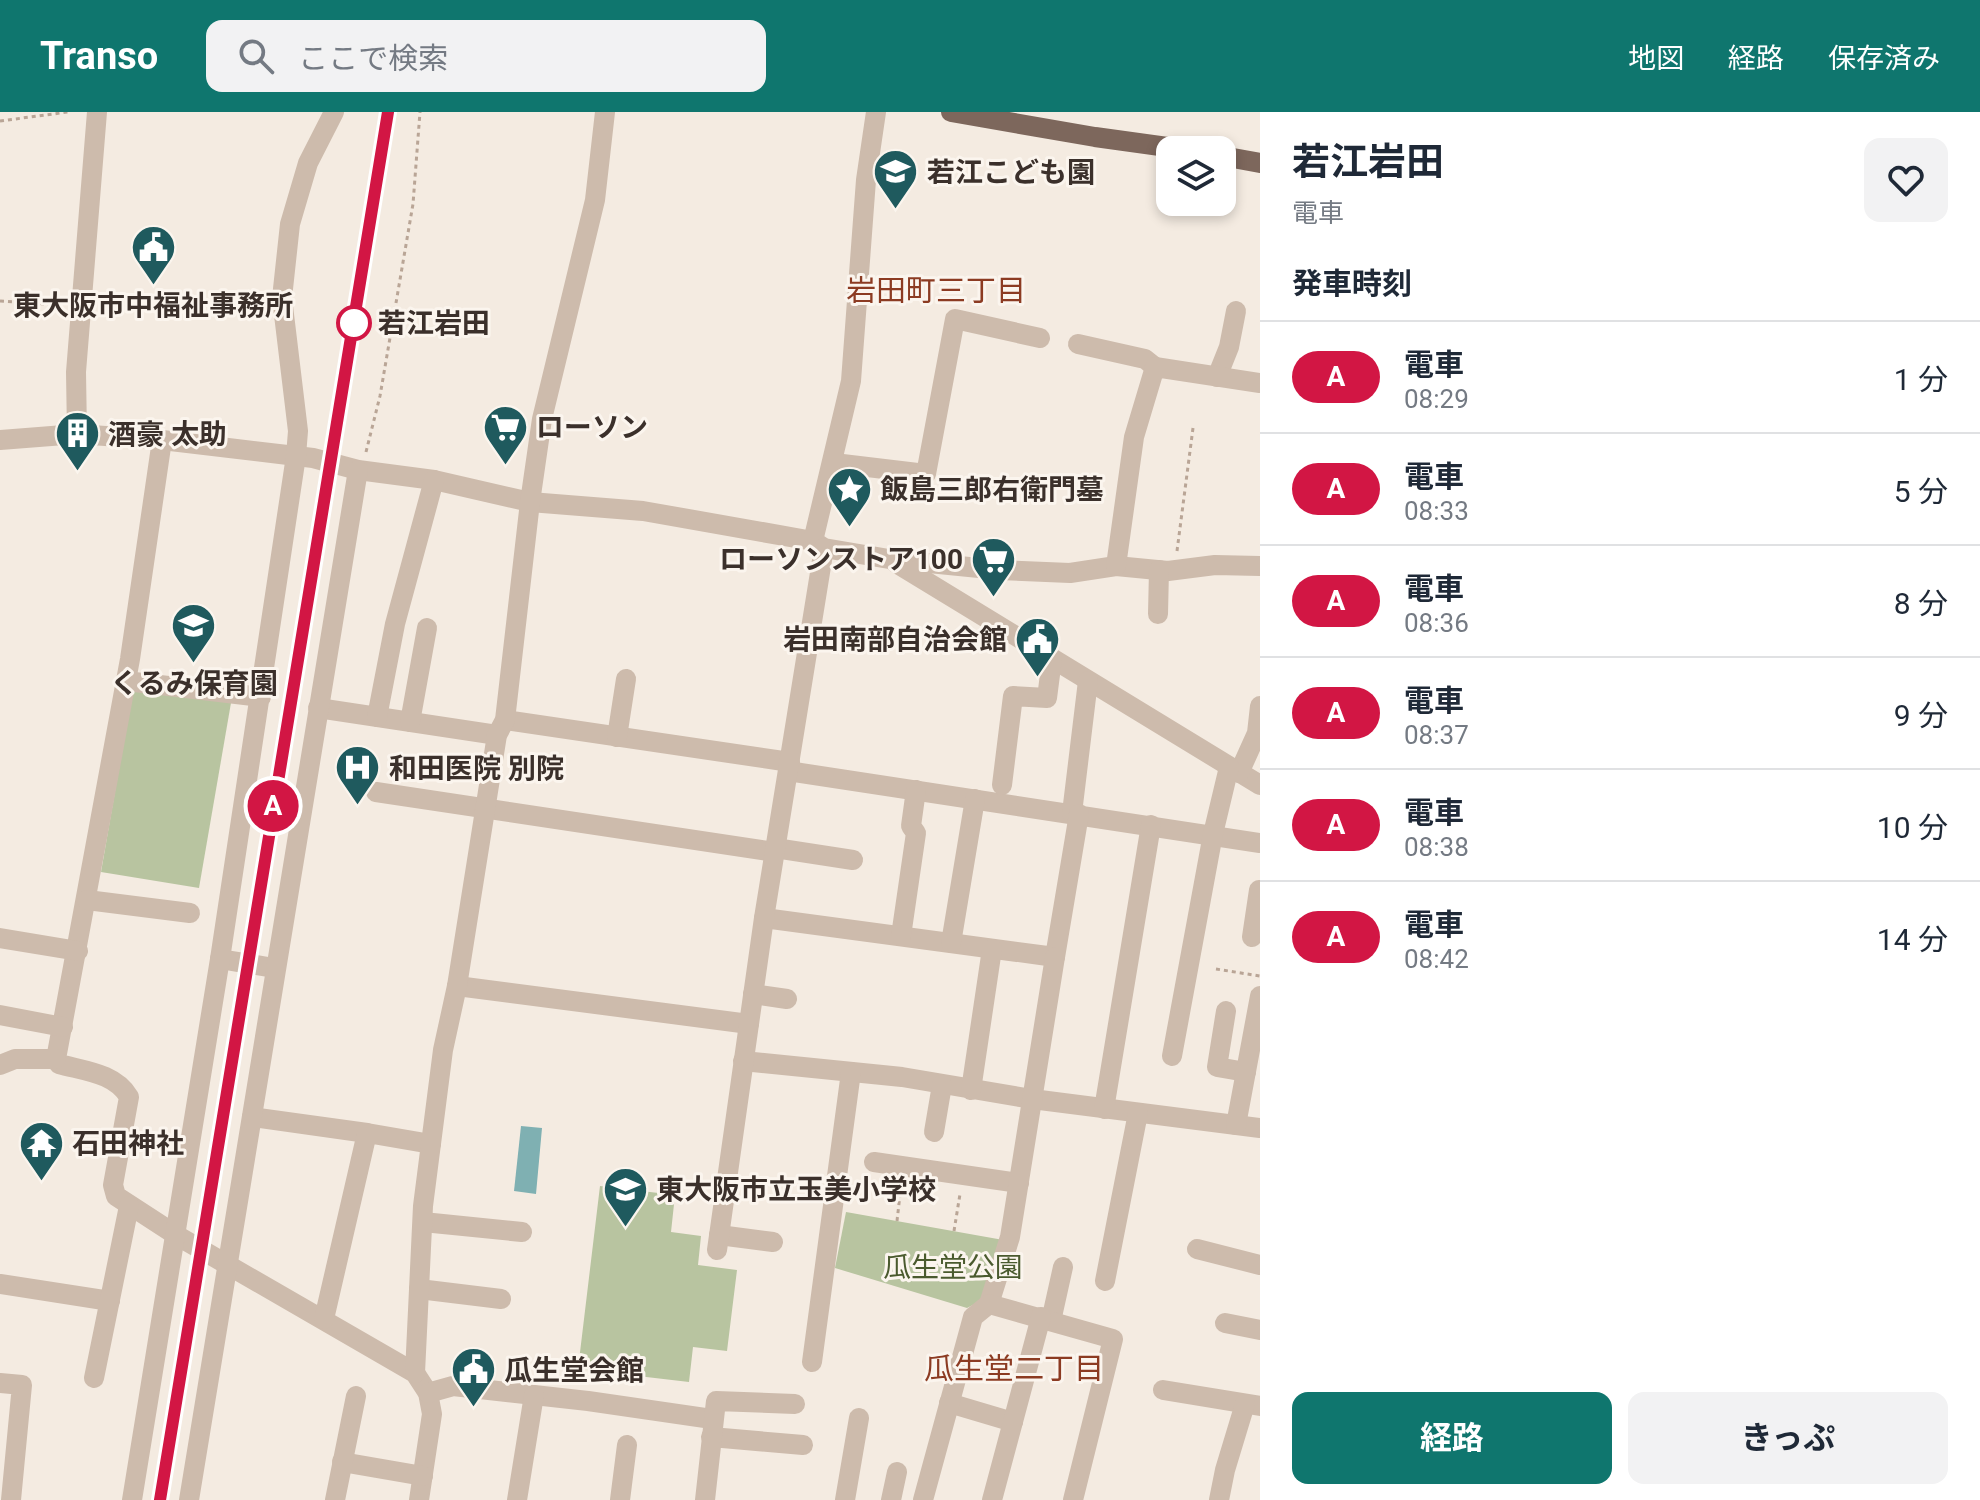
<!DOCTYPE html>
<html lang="ja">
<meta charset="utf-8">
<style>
:root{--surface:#fff;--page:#f2f2f3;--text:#1f2937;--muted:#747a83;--line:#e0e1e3;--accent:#0f766e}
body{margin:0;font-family:Roboto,"Noto Sans JP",sans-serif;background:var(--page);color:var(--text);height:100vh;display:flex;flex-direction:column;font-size:30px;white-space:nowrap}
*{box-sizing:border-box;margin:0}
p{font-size:26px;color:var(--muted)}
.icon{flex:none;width:44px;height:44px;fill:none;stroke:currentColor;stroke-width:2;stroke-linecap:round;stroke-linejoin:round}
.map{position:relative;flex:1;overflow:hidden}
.sheet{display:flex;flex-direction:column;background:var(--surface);width:720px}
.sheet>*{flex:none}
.badge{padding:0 16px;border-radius:26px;font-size:28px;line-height:52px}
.controls{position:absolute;left:1156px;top:24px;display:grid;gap:16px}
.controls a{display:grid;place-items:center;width:80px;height:80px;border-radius:16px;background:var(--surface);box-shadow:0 4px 12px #0003;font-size:40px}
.map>.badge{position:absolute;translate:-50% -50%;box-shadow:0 0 0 4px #fff}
h2{padding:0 32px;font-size:30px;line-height:72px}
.round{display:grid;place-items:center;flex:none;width:84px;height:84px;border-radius:16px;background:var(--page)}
.head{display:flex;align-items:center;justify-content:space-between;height:136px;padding:0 32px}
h1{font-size:38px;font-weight:700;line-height:60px}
.button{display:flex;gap:16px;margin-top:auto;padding:16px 32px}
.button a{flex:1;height:92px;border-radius:16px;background:var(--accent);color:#fff;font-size:32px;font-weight:700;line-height:92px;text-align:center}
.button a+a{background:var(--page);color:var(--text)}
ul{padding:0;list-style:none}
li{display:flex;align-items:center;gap:24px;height:112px;padding:0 32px;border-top:2px solid var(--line)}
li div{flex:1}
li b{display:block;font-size:30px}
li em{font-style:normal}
li .badge{min-width:88px;font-weight:700;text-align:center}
header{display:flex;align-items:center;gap:48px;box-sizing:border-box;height:112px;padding:0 40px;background:var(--accent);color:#fff}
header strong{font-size:38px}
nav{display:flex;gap:44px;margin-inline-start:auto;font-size:28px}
.search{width:560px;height:72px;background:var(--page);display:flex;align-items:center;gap:20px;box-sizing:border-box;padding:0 28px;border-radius:16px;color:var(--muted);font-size:30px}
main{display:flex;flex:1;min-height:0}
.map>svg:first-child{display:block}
.green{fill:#b8c4a0}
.water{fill:#7fb0b2}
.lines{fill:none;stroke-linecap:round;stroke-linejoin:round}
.path{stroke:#b9a596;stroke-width:3;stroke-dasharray:4 4;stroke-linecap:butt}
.minor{stroke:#cdbbac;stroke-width:20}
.major{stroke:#7d675c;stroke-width:20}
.rail{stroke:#3b302b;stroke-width:5;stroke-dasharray:2 6;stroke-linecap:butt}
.line-casing{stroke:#fff;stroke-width:18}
.line{stroke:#d21644;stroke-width:12}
.stop-dot{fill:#fff;stroke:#d21644;stroke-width:4}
.labels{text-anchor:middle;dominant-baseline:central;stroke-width:6;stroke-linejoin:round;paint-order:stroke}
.poi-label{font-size:28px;font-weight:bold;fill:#3b302b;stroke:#fbf5ee;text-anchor:start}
.stop-label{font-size:28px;font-weight:bold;fill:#3b302b;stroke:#fbf5ee;text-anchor:start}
.park-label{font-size:28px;fill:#4a5a2e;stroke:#fbf5ee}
.neighbourhood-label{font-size:30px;fill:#8c3b22;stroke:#fbf5ee}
</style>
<header>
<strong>Transo</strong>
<div class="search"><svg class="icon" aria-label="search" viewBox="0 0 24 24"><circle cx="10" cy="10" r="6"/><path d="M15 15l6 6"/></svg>ここで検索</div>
<nav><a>地図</a><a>経路</a><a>保存済み</a></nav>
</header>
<main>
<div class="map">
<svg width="1260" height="1388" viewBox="0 0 1260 1388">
<rect width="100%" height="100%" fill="#f4ebe1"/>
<!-- green -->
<g class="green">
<polygon points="133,576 232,585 199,776 101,760"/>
<polygon points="600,1074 675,1083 671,1120 701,1124 698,1153 737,1158 727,1239 693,1235 689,1270 578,1257"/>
<polygon points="846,1100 1009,1129 992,1183 967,1196 835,1156"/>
</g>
<!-- water -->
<polygon class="water" points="521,1014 542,1016 536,1082 514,1079"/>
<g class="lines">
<!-- path -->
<g class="path">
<polyline points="0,9 68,0"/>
<polyline points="0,189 61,193"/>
<polyline points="366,340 380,284 413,92 420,0"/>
<polyline points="1177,439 1193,316"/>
<polyline points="1216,857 1260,864"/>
<polyline points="897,1109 901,1074"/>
<polyline points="954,1119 960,1082"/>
</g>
<!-- minor -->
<g class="minor">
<polyline points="1078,232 1145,247 1155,255"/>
<polyline points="1217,265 1229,235 1236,199"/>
<polyline points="77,322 76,260 97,0"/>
<polyline points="0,328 77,322 162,328 313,346 358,358 434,368 530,390 643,399 813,429 824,436 889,447 999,458 1070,461 1116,454 1168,459 1215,453 1260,454"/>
<path d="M 162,328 L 130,547 L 56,947 L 59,952 C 84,959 115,961 129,985 L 113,1073 L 116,1084 L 176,1123 L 415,1261 L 428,1281 L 432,1302 L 419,1388"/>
<polyline points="834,351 926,362 955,207 1040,226"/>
<polyline points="813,429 851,269 866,68 876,0"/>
<polyline points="896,451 1260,673"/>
<polyline points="1116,454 1134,325 1155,255 1260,271"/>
<polyline points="1158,502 1159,458"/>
<polyline points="126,569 261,585"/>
<polyline points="318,596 497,623"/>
<polyline points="377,605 395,512 434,368"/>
<polyline points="505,608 790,650"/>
<polyline points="410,610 427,516"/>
<polyline points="617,625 626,567"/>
<polyline points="788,659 1260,731"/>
<polyline points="1239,661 1257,621 1260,594"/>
<polyline points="1002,673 1013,584 1047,586 1052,547"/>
<polyline points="376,680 775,740"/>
<polyline points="1072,701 1088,569"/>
<polyline points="775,736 853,748"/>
<polyline points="87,788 190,801"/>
<polyline points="764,806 1055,845 1079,702"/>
<polyline points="901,824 916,721 911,714 916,678"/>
<polyline points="1252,825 1259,778"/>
<polyline points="0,826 78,839"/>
<polyline points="951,831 975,687"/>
<polyline points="220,847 274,856"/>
<polyline points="457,874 749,912"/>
<polyline points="753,882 787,887"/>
<polyline points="1226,899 1217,955 1246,960"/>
<polyline points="0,903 63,915"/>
<polyline points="1172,944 1213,722 1229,655"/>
<polyline points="743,949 902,965 1032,987 1260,1016"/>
<polyline points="0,953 15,947 56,947"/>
<polyline points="971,978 992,837"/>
<polyline points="1104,997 1151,713"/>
<polyline points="252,1005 367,1021"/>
<polyline points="1236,1013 1260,884"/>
<polyline points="934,1020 942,973"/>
<polyline points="874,1050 1019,1071"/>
<polyline points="423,1110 522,1120"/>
<polyline points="719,1123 773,1130"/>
<polyline points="1197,1137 1260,1153"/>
<polyline points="717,1138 764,806 824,436"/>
<polyline points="1105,1169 1138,1001"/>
<polyline points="0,1172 110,1189"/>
<polyline points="419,1177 501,1187"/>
<polyline points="989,1192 1010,1125 1055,845"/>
<polyline points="324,1207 367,1021 431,1032"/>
<polyline points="1051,1209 1063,1155"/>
<polyline points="1225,1211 1260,1218"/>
<polyline points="812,1250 851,960"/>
<polyline points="415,1261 423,1094 443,938 457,874 497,623 505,608 530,390 542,307 595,88 605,0"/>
<polyline points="94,1266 129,1094"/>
<polyline points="0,1271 22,1273 11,1388"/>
<polyline points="1163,1278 1260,1294"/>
<polyline points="428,1281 453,1274 588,1289 712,1307"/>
<polyline points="949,1291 1013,1310"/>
<polyline points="711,1325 803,1333"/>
<polyline points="342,1350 423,1364"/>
<polyline points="132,1388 220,847 296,344 298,319 282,186 290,112 308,51 334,0"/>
<polyline points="189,1388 358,358"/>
<polyline points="335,1388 356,1284"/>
<polyline points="517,1388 534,1283"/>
<polyline points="620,1388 627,1333"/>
<polyline points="705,1388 716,1289 795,1292"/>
<polyline points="845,1388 859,1306"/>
<polyline points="891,1388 897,1360"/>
<polyline points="923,1388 973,1205 989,1192 1113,1227 1073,1388"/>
<polyline points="992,1388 1041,1205"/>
<polyline points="1219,1388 1225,1358 1245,1292"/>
</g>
<!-- major -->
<g class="major">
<polyline points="951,0 1095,25 1189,38"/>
<polyline points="1222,44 1260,51"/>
</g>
<!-- rail -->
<polyline class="rail" points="160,1388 388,0"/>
</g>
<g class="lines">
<defs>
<polyline id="line" points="160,1388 388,0"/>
</defs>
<!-- line casing -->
<use href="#line" class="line-casing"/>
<!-- line -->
<use href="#line" class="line"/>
</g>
<!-- icons -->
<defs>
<symbol id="school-pin" viewBox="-11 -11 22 30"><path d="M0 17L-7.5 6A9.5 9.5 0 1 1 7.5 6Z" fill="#1f5a5e" stroke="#fbf5ee"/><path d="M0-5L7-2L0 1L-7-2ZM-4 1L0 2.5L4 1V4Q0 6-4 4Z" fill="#fff"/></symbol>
<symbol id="civic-pin" viewBox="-11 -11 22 30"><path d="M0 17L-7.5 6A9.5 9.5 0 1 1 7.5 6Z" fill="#1f5a5e" stroke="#fbf5ee"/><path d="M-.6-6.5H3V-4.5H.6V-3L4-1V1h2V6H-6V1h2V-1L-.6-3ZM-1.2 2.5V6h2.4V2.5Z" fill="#fff"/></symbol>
<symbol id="supermarket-pin" viewBox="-11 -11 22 30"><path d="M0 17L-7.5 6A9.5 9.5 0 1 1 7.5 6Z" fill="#1f5a5e" stroke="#fbf5ee"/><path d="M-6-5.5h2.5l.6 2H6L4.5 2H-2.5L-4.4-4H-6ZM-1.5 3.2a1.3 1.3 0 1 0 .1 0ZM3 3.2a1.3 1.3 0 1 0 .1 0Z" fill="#fff"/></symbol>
<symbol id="building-pin" viewBox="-11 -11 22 30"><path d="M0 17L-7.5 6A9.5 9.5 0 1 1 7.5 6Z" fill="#1f5a5e" stroke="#fbf5ee"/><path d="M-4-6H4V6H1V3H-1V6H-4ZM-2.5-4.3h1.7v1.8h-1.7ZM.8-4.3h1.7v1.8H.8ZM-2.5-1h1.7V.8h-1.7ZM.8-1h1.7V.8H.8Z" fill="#fff"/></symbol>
<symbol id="sight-pin" viewBox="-11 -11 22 30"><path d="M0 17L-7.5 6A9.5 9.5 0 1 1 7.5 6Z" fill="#1f5a5e" stroke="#fbf5ee"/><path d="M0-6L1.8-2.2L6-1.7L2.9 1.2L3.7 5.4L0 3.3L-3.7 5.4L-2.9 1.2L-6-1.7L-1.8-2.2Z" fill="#fff"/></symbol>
<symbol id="hospital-pin" viewBox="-11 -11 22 30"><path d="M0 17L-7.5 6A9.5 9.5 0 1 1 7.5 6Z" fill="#1f5a5e" stroke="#fbf5ee"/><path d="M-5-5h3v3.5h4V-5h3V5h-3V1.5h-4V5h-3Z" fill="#fff"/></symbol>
<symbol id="temple-pin" viewBox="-11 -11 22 30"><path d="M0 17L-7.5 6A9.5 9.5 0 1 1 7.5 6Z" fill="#1f5a5e" stroke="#fbf5ee"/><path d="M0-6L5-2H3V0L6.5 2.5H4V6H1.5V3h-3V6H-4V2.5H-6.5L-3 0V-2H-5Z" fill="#fff"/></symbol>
</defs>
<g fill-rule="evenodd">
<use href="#school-pin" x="870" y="34" width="51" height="69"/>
<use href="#civic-pin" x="128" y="110" width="51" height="69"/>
<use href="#supermarket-pin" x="480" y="290" width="51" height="69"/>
<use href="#building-pin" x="52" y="296" width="51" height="69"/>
<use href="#sight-pin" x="824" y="352" width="51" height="69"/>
<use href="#supermarket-pin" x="968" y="422" width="51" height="69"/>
<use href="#school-pin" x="168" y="488" width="51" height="69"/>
<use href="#civic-pin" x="1012" y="502" width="51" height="69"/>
<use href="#hospital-pin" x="332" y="630" width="51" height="69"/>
<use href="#temple-pin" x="16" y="1006" width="51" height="69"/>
<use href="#school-pin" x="600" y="1052" width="51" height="69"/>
<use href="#civic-pin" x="448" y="1232" width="51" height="69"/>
</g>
<!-- markers -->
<circle class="stop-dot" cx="354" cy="211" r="16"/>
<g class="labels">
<!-- poi labels -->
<g class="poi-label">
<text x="927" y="60">若江こども園</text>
<text x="153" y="193" text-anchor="middle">東大阪市中福祉事務所</text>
<text x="536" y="315">ローソン</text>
<text x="108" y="322">酒豪 太助</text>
<text x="880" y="377">飯島三郎右衛門墓</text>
<text x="963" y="447" text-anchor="end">ローソンストア100</text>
<text x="1007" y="527" text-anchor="end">岩田南部自治会館</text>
<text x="194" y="571" text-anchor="middle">くるみ保育園</text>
<text x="389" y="656">和田医院 別院</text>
<text x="72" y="1031">石田神社</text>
<text x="656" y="1077">東大阪市立玉美小学校</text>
<text x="504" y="1258">瓜生堂会館</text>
</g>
<!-- stop labels -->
<g class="stop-label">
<text x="378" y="211">若江岩田</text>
</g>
<!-- park labels -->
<g class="park-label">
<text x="953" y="1155">瓜生堂公園</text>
</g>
<!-- neighbourhood labels -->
<g class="neighbourhood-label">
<text x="936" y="178">岩田町三丁目</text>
<text x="1014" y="1256">瓜生堂二丁目</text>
</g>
</g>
</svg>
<div class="controls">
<a><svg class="icon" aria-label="layers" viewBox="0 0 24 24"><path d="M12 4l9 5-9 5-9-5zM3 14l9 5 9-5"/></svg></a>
</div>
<b class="badge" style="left:273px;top:694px;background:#d21644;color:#fff">A</b>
</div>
<section class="sheet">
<div class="head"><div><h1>若江岩田</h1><p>電車</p></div><a class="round"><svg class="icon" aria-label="heart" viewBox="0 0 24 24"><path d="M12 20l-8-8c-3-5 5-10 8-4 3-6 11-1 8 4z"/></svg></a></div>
<h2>発車時刻</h2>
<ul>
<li><span class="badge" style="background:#d21644;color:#fff">A</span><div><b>電車</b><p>08:29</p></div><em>1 分</em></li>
<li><span class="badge" style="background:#d21644;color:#fff">A</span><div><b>電車</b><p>08:33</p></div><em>5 分</em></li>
<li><span class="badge" style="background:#d21644;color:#fff">A</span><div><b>電車</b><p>08:36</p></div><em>8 分</em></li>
<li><span class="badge" style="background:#d21644;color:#fff">A</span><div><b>電車</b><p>08:37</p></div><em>9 分</em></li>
<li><span class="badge" style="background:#d21644;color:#fff">A</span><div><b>電車</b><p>08:38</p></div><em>10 分</em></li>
<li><span class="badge" style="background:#d21644;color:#fff">A</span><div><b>電車</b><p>08:42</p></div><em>14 分</em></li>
</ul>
<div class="button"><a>経路</a><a>きっぷ</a></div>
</section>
</main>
